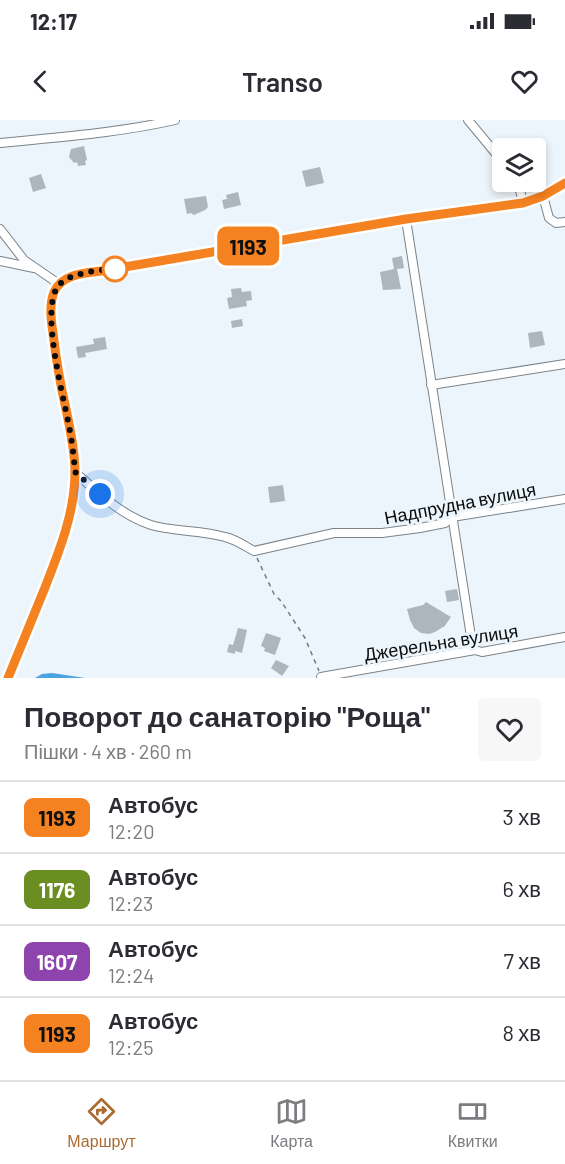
<!DOCTYPE html>
<html lang="uk">
<meta charset="utf-8">
<style>
:root{--surface:#fff;--page:#f7f7f7;--text:#2b2b33;--muted:#7c7c81;--line:#e1e1e2;--accent:#aa6b32}
body{margin:0;font-family:Barlow,sans-serif;background:var(--page);color:var(--text);height:100vh;display:flex;flex-direction:column;font-size:22px;white-space:nowrap}
*{box-sizing:border-box;margin:0}
p{font-size:20px;color:var(--muted)}
.icon{flex:none;width:33px;height:33px;fill:none;stroke:currentColor;stroke-width:2;stroke-linecap:round;stroke-linejoin:round}
.map{position:relative;height:558px;overflow:hidden}
.panel{display:flex;flex-direction:column;background:var(--surface);flex:1}
.panel>*{flex:none}
.badge{padding:0 12px;border-radius:9px;font-size:21px;line-height:39px}
.tools{position:absolute;left:492px;top:18px;display:grid;gap:12px}
.tools a{display:grid;place-items:center;width:54px;height:54px;border-radius:6px;background:var(--surface);box-shadow:0 3px 9px #0003;font-size:30px}
.you{position:absolute;width:30px;height:30px;margin:-15px;border:4px solid #fff;border-radius:50%;background:#1a73e8;box-shadow:0 0 0 9px #1a73e833}
.map>.badge{position:absolute;translate:-50% -50%;box-shadow:0 0 0 3px #fff}
.round{display:grid;place-items:center;flex:none;width:63px;height:63px;border-radius:6px;background:var(--page)}
.head{display:flex;align-items:center;justify-content:space-between;height:102px;padding:0 24px}
h1{font-size:28px;font-weight:600;line-height:45px}
ul{padding:0;list-style:none}
li{display:flex;align-items:center;gap:18px;height:72px;padding:0 24px;border-top:2px solid var(--line)}
li div{flex:1}
li b{display:block;font-size:22px}
li em{font-style:normal}
li .badge{min-width:66px;font-weight:700;text-align:center}
.status{display:flex;justify-content:space-between;align-items:center;height:42px;padding:0 30px;background:var(--surface);direction:ltr}
.status svg{height:16px;fill:currentColor}
header{display:flex;justify-content:space-between;align-items:center;height:78px;padding:0 24px;background:var(--surface);font-size:27px;font-weight:600}
.dock{display:flex;justify-content:space-around;align-items:center;height:84px;border-top:2px solid var(--line);background:var(--surface);font-size:16px;color:var(--muted)}
.dock a{display:grid;justify-items:center;gap:3px}
.dock .current{color:var(--accent)}
.map>svg:first-child{display:block}
.water{fill:#49a4df}
.building{fill:#adb6bc}
.lines{fill:none;stroke-linecap:round;stroke-linejoin:round}
.minor-casing{stroke:#7b8389;stroke-width:10}
.path{stroke:#757b7f;stroke-width:1.5;stroke-dasharray:4.5 4.5;stroke-linecap:butt}
.minor{stroke:#fff;stroke-width:8}
.line-casing{stroke:#fff;stroke-width:14}
.line{stroke:#f58220;stroke-width:9}
.walk{stroke:#090c0e;stroke-width:6;stroke-dasharray:0 10.8}
.stop-dot{fill:#fff;stroke:#f58220;stroke-width:3}
.labels{text-anchor:middle;dominant-baseline:central;stroke-width:6;stroke-linejoin:round;paint-order:stroke}
.street-label{font-size:18px;fill:#090c0e;stroke:#ecf5fb}
</style>
<div class="status"><b>12:17</b><svg viewBox="0 0 49 12"><path d="M0 12V9h3v3zM5 12V6h3v6zM10 12V3h3v9zM15 12V0h3v12zM26 1h20v11H26zM47 4h2v5h-2z"/></svg></div>
<header><svg class="icon" aria-label="back" viewBox="0 0 24 24"><path d="M15 5l-7 7 7 7"/></svg>Transo<svg class="icon" aria-label="heart" viewBox="0 0 24 24"><path d="M12 20l-8-8c-3-5 5-10 8-4 3-6 11-1 8 4z"/></svg></header>
<div class="map">
<svg width="565" height="558" viewBox="0 0 565 558">
<rect width="100%" height="100%" fill="#ecf5fb"/>
<!-- water -->
<polygon class="water" points="52,553 85,558 35,558 42,554"/>
<!-- building -->
<g class="building">
<polygon points="84,26 87,40 85,41 86,45 78,46 77,42 74,43 69,37 71,29"/>
<polygon points="320,47 324,63 306,67 302,51"/>
<polygon points="41,54 46,68 33,72 29,58"/>
<polygon points="238,72 241,85 224,89 222,80 227,79 226,75"/>
<polygon points="206,76 208,87 205,90 194,95 191,93 187,94 184,79"/>
<polygon points="402,136 404,148 397,149 401,169 383,170 380,152 394,149 392,138"/>
<polygon points="241,168 242,172 251,171 252,180 246,181 247,186 229,189 227,178 232,177 231,169"/>
<polygon points="242,199 243,206 232,208 231,201"/>
<polygon points="542,211 545,225 530,228 528,213"/>
<polygon points="105,217 107,229 85,233 86,237 78,238 76,227 94,224 93,219"/>
<polygon points="283,365 285,381 270,383 268,367"/>
<polygon points="457,469 459,480 447,482 445,471"/>
<polygon points="426,482 451,497 444,507 443,507 435,512 429,514 421,513 414,508 410,500 407,489 423,485"/>
<polygon points="238,508 247,510 242,533 235,531 235,534 227,532 229,524 233,525"/>
<polygon points="266,513 281,518 275,535 264,531 265,528 261,526"/>
<polygon points="276,540 289,546 282,556 271,548"/>
</g>
<g class="lines">
<defs>
<g id="minor">
<polyline points="468,0 502,41"/>
<path d="M 0,23 C 59,17 118,13 175,0"/>
<polyline points="518,62 523,83"/>
<polyline points="543,76 549,98 556,103 565,102"/>
<polyline points="406,99 472,523 475,530"/>
<polyline points="0,109 24,140 59,164"/>
<polyline points="0,141 34,148"/>
<polyline points="431,265 565,244"/>
<path d="M 75,352 C 98,373 121,395 151,405 C 175,412 201,410 225,417 C 235,419 245,426 254,431 L 334,413 L 382,413 L 420,408 L 445,403 L 452,397 L 565,379"/>
<polyline points="321,557 475,530 482,532 565,517"/>
<path d="M 8,558 C 21,527 34,496 46,465 C 60,429 75,391 75,352 C 75,330 70,309 66,289 C 60,263 55,239 53,213 C 52,200 49,185 54,172 C 62,154 84,153 101,151 L 406,99 L 523,83 L 543,76 L 565,63"/>
</g>
</defs>
<!-- minor casing -->
<use href="#minor" class="minor-casing"/>
<!-- path -->
<polyline class="path" points="257,438 274,474 281,481 305,518 319,551"/>
<!-- minor -->
<use href="#minor" class="minor"/>
</g>
<g class="lines">
<defs>
<path id="line" d="M 8,558 C 20,529 32,499 44,470 C 59,432 75,393 75,352 C 75,330 70,309 66,289 C 60,263 56,239 53,213 C 51,200 49,185 54,172 C 62,154 85,153 101,151 L 406,99 L 523,83 L 543,76 L 565,63"/>
</defs>
<!-- line casing -->
<use href="#line" class="line-casing"/>
<!-- line -->
<use href="#line" class="line"/>
<!-- walk -->
<path class="walk" d="M 100,374 L 75,352 C 74,337 72,321 69,306 C 64,278 39,187 59,165 C 71,151 107,150 125,147 L 115,149"/>
</g>
<!-- markers -->
<circle class="stop-dot" cx="115" cy="149" r="12"/>
<g class="labels">
<!-- street labels -->
<g class="street-label">
<text transform="translate(460 383) rotate(-11)">Надпрудна вулиця</text>
<text transform="translate(441 522) rotate(-9)">Джерельна вулиця</text>
</g>
</g>
</svg>
<div class="tools">
<a><svg class="icon" aria-label="layers" viewBox="0 0 24 24"><path d="M12 4l9 5-9 5-9-5zM3 14l9 5 9-5"/></svg></a>
</div>
<div class="you" style="left:100px;top:374px"></div>
<b class="badge" style="left:248px;top:126px;background:#f58220;color:#111">1193</b>
</div>
<section class="panel">
<div class="head"><div><h1>Поворот до санаторію &quot;Роща&quot;</h1><p>Пішки · 4 хв · 260 m</p></div><a class="round"><svg class="icon" aria-label="heart" viewBox="0 0 24 24"><path d="M12 20l-8-8c-3-5 5-10 8-4 3-6 11-1 8 4z"/></svg></a></div>
<ul>
<li><span class="badge" style="background:#f58220;color:#111">1193</span><div><b>Автобус</b><p>12:20</p></div><em>3 хв</em></li>
<li><span class="badge" style="background:#6b8e23;color:#fff">1176</span><div><b>Автобус</b><p>12:23</p></div><em>6 хв</em></li>
<li><span class="badge" style="background:#8e44ad;color:#fff">1607</span><div><b>Автобус</b><p>12:24</p></div><em>7 хв</em></li>
<li><span class="badge" style="background:#f58220;color:#111">1193</span><div><b>Автобус</b><p>12:25</p></div><em>8 хв</em></li>
</ul>
</section>
<nav class="dock">
<a class="current"><svg class="icon" aria-label="directions" viewBox="0 0 24 24"><path d="M12 3l9 9-9 9-9-9zM9 14v-3h6M13 9l2 2-2 2"/></svg>Маршрут</a>
<a><svg class="icon" aria-label="map" viewBox="0 0 24 24"><path d="M3 6l6-2 6 2 6-2v14l-6 2-6-2-6 2zM9 4v14M15 6v14"/></svg>Карта</a>
<a><svg class="icon" aria-label="tickets" viewBox="0 0 24 24"><path d="M3 7h18v10H3zM15 7v10"/></svg>Квитки</a>
</nav>
